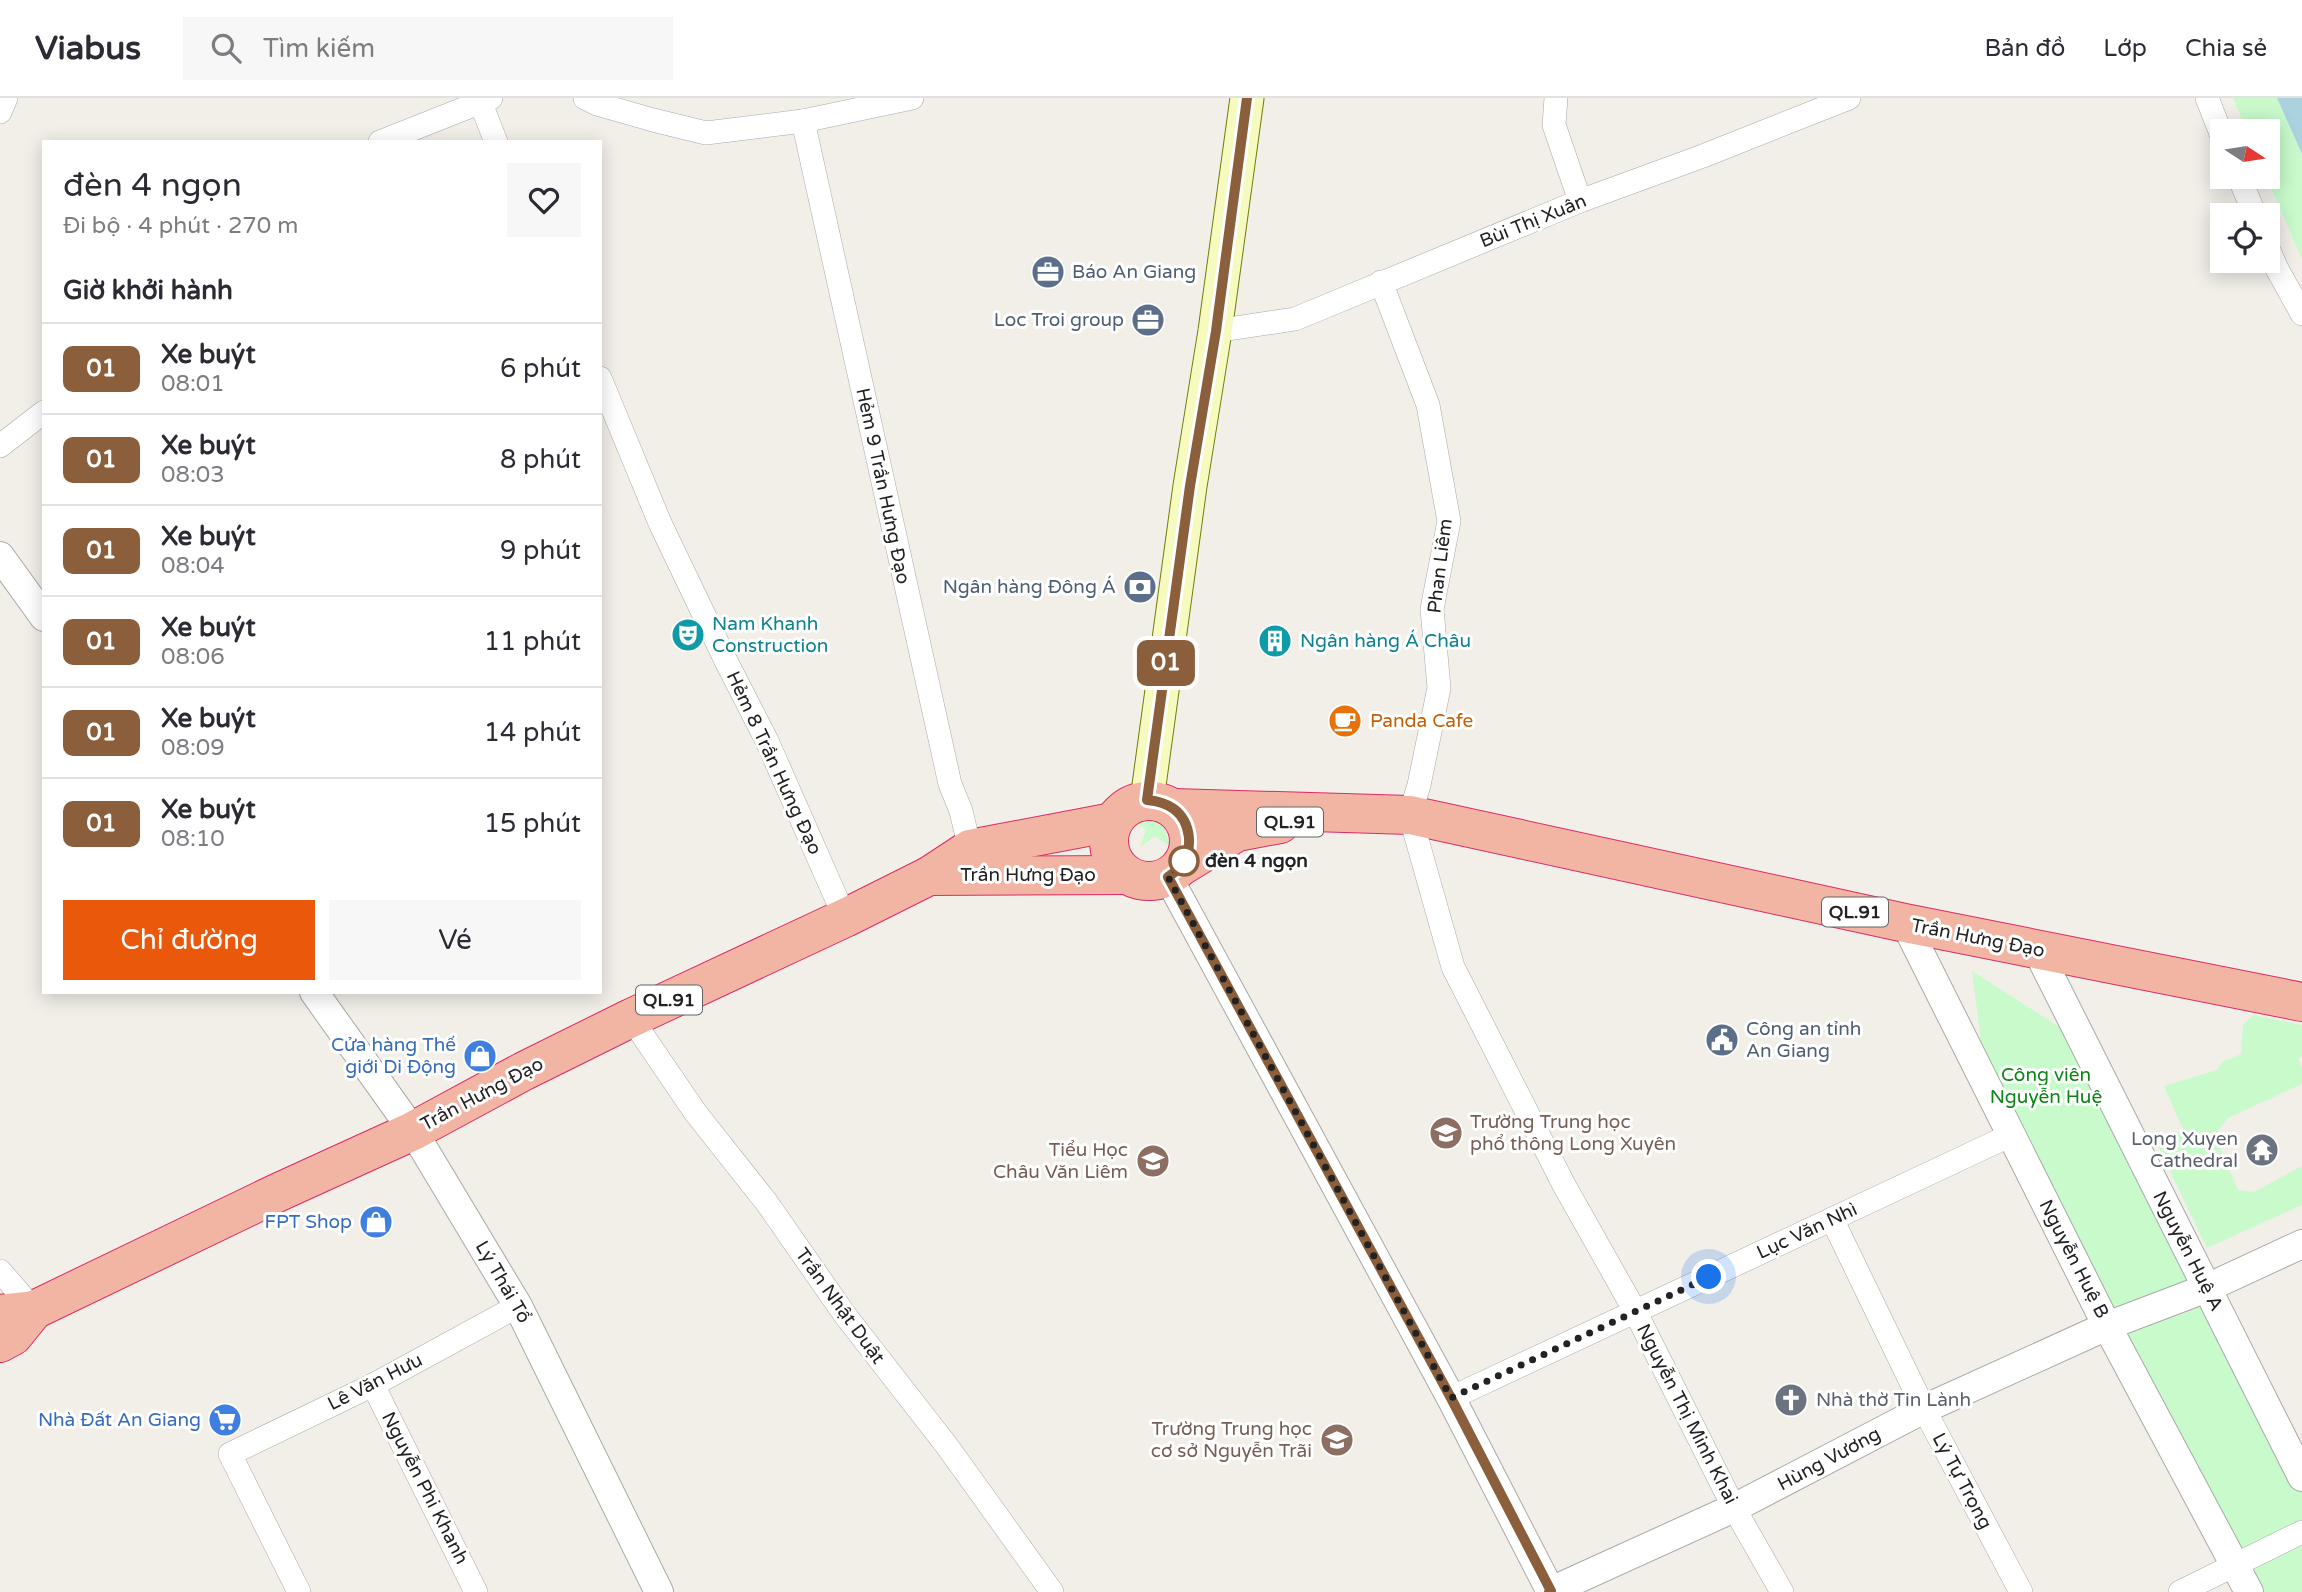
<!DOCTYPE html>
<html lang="vi">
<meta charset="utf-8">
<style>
:root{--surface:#fff;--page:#f7f7f7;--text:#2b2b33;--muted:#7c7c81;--line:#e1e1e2;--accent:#ea580c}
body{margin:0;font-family:"Varela Round",sans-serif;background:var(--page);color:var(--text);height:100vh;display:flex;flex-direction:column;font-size:26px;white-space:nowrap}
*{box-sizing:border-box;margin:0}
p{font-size:23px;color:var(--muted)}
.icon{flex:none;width:38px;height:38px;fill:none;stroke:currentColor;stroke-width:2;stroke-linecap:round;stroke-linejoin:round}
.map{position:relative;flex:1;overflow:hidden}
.side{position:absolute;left:42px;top:42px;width:560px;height:854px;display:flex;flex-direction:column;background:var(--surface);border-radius:0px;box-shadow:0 4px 18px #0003}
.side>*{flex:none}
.badge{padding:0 14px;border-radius:10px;font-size:24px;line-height:46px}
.needle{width:46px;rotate:102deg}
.buttons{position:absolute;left:2210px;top:21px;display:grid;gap:14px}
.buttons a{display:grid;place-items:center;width:70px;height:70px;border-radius:0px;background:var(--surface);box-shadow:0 4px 18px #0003;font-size:35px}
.you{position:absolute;width:35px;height:35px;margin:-18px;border:5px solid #fff;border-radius:50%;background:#1a73e8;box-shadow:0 0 0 10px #1a73e833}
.map>.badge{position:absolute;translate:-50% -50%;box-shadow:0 0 0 4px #fff}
h2{padding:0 21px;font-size:26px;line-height:63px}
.round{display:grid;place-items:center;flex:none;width:74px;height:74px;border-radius:0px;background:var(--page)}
.overview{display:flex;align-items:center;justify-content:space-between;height:119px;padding:0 21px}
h1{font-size:33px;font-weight:600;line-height:52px}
.cta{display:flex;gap:14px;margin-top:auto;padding:14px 21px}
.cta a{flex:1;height:80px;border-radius:0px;background:var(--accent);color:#fff;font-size:28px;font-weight:600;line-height:80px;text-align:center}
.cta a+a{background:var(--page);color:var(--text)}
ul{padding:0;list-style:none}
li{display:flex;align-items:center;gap:21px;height:91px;padding:0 21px;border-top:2px solid var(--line)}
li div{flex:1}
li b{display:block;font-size:26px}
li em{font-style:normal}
li .badge{min-width:77px;font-weight:700;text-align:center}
header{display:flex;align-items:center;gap:42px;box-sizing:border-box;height:98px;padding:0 35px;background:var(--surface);border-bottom:2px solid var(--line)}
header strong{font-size:33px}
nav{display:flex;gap:38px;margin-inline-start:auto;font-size:24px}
.search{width:490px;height:63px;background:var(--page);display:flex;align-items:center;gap:18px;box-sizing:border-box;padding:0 24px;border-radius:0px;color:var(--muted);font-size:26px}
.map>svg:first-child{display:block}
.park{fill:#c8facc}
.water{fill:#aad3df}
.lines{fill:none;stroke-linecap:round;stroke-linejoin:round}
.minor-casing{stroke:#a9a9a9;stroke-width:24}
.tertiary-casing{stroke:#a9a9a9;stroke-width:30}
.secondary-casing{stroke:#707d05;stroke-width:35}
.trunk-casing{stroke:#dc2a67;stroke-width:40}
.minor{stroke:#fff;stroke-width:23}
.tertiary{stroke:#fff;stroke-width:28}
.secondary{stroke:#f7fabf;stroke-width:33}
.trunk{stroke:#f2b4a3;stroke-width:38}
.line-casing{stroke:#fff;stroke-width:16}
.line{stroke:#8b5e3c;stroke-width:10}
.walk{stroke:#222;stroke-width:7;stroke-dasharray:0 12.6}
.stop-dot{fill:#fff;stroke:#8b5e3c;stroke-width:3.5}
.labels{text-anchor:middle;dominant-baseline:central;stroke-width:6;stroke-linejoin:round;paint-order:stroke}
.shield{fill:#fff;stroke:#646464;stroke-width:2}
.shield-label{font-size:18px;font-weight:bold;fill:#222}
.street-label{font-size:19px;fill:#222;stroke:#fff}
.service-label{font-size:19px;fill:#4e5e75;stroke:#fff;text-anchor:start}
.culture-label{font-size:19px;fill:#0d838f;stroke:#fff;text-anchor:start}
.food-label{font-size:19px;fill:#c56008;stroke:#fff;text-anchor:start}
.stop-label{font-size:19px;font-weight:bold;fill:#222;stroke:#fff;text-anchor:start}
.shop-label{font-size:19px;fill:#366cbe;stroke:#fff;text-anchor:end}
.park-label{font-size:19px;fill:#0c8416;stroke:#fff}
.education-label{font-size:19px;fill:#785e54;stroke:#fff;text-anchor:end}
.worship-label{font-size:19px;fill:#5b616d;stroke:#fff;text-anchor:end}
</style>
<header>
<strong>Viabus</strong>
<div class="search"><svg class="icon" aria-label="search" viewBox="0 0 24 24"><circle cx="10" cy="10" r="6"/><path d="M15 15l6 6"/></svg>Tìm kiếm</div>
<nav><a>Bản đồ</a><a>Lớp</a><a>Chia sẻ</a></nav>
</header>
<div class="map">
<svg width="2302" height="1494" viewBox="0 0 2302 1494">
<rect width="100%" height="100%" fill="#f2efe9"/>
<!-- park -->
<g class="park">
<polygon points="2233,0 2277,0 2302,56 2302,161 2266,79 2268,79 2268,33 2247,33"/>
<polygon points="1154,704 1177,719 1164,729 1170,748 1155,738 1140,749 1146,732 1130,722 1149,722"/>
<polygon points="1972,873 2083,944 2302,1375 2302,1494 2252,1494 1987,990"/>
<polygon points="2253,917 2302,927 2302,958 2298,960 2302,970 2302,986 2228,1020 2215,1037 2238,1092 2254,1094 2302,1068 2302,1107 2207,1150 2158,1048 2183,1031 2164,988 2217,972 2222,964 2241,956 2243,927"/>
</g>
<!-- water -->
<polygon class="water" points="2277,0 2302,0 2302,56"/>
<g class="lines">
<defs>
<g id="minor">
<polyline points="585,0 597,6 653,22 706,35 803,23 912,0"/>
<polyline points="1556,0 1554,27 1580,103"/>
<polyline points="2207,0 2222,38"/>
<polyline points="480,3 496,44"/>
<polyline points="0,14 6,0"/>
<polyline points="803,23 950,686 961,713 970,751"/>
<polyline points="380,44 491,0"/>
<polyline points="2239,79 2255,117"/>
<polyline points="2268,150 2276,169 2302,216"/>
<polyline points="1381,184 1428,307 1449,423 1432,511 1439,590 1419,687 1410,717 1453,869 1564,1087 1635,1213 1734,1410 1782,1494"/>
<polyline points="1215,233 1295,221 1580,103 1703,58 1849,0"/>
<polyline points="600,280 660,425 727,565 767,643 845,820"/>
<polyline points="0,348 44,314"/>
<polyline points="631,920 695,1014 767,1105 845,1217 947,1348 1052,1494"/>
<polyline points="1832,1121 1924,1311 2021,1494"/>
<polyline points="0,1173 34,1212"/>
<polyline points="373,1287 476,1494"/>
<polyline points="1451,1300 2011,1037"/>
<polyline points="299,1494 230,1356 373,1287 518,1208"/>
<polyline points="2180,1494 2302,1434"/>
</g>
<g id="tertiary">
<polyline points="0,458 44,519"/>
<polyline points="1168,779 1451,1300 1551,1494"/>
<polyline points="1905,825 2107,1228 2249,1494"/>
<polyline points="2037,852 2302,1379"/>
<polyline points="314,894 413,1033 518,1208 659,1494"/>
<polyline points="1549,1494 1734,1410 1924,1311 2107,1228 2207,1190 2302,1146"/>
</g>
<polyline id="secondary" points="1147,702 1190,388 1215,233 1247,0"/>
<g id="trunk">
<circle cx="1149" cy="743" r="40"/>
<polyline points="1174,710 1410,717 1905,825 2302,904"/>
<polyline points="1180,769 1237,734 1280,726"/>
<polyline points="929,778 1127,777"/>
<polyline points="0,1216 34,1212 279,1094 413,1033 524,973 631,920 845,820 929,778 970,751 1113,724"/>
<polyline points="0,1245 13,1238 34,1212"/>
</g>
</defs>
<!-- minor casing -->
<use href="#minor" class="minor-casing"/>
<!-- tertiary casing -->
<use href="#tertiary" class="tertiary-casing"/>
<!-- secondary casing -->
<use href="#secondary" class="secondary-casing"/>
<!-- trunk casing -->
<use href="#trunk" class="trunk-casing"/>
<!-- minor -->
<use href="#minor" class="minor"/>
<!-- tertiary -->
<use href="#tertiary" class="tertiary"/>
<!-- secondary -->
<use href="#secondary" class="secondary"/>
<!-- trunk -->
<use href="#trunk" class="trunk"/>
</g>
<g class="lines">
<defs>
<path id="line" d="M 1247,0 L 1216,233 L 1190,388 L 1147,702 C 1157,703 1166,705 1174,711 C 1191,724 1194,751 1181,768 C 1178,772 1172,776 1168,779 L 1451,1300 L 1551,1493 L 1549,1494"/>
</defs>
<!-- line casing -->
<use href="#line" class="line-casing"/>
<!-- line -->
<use href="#line" class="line"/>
<!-- walk -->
<polyline class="walk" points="1184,763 1168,779 1451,1300 1709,1179"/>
</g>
<!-- icons -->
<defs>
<symbol id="office-disc" viewBox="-11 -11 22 22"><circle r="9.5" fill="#5c6f8a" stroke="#fff"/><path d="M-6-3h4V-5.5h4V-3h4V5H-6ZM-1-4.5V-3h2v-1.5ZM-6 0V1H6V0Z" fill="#fff"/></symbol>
<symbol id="bank-disc" viewBox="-11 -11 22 22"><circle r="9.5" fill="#5c6f8a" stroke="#fff"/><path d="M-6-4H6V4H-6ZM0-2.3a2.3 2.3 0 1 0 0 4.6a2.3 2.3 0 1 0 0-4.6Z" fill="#fff"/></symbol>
<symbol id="theatre-disc" viewBox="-11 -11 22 22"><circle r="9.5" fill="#0f9aa8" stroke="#fff"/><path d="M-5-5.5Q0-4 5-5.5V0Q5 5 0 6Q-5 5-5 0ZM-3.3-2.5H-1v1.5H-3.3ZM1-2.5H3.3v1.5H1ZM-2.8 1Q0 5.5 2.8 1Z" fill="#fff"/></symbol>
<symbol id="building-disc" viewBox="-11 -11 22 22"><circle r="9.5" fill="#0f9aa8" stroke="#fff"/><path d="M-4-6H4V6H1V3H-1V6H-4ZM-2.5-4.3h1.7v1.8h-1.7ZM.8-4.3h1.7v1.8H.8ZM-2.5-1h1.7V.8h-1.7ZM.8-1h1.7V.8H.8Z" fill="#fff"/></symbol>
<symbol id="cafe-disc" viewBox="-11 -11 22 22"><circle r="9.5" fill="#e8710a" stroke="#fff"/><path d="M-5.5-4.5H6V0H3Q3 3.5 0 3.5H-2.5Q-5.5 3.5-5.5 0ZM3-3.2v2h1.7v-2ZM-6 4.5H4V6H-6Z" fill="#fff"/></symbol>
<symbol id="civic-disc" viewBox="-11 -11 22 22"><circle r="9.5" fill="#5c6f8a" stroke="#fff"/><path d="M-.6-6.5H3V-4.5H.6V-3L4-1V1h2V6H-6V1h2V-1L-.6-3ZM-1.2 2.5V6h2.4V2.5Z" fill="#fff"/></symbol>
<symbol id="shop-disc" viewBox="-11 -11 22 22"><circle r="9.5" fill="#3f7fe0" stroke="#fff"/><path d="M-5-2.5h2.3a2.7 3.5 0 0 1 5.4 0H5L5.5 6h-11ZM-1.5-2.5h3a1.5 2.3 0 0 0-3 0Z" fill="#fff"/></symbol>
<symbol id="school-disc" viewBox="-11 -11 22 22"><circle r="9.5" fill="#8d6e63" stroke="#fff"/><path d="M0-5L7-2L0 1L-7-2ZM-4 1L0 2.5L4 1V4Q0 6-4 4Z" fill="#fff"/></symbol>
<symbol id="temple-disc" viewBox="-11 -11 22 22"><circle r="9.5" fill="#6b7280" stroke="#fff"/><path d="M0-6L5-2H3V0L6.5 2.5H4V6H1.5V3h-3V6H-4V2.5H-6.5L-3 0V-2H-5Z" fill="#fff"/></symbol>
<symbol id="church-disc" viewBox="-11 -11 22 22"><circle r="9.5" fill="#6b7280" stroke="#fff"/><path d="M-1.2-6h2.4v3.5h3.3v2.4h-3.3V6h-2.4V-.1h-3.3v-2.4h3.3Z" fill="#fff"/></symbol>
<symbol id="supermarket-disc" viewBox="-11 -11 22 22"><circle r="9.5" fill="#3f7fe0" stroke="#fff"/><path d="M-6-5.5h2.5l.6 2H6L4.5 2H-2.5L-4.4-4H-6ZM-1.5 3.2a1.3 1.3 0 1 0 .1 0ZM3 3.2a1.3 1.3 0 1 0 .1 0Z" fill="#fff"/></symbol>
</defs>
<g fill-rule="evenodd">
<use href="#office-disc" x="1029" y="155" width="38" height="38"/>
<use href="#office-disc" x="1129" y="203" width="38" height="38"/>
<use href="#bank-disc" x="1121" y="470" width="38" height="38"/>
<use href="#theatre-disc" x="669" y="518" width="38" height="38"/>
<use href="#building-disc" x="1256" y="524" width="38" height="38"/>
<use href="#cafe-disc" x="1326" y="604" width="38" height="38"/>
<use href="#civic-disc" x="1703" y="923" width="38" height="38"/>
<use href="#shop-disc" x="461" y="939" width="38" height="38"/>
<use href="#school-disc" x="1427" y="1016" width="38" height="38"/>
<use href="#temple-disc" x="2243" y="1033" width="38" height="38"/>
<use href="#school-disc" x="1134" y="1044" width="38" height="38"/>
<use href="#shop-disc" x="357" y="1105" width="38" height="38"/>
<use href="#church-disc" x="1772" y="1283" width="38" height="38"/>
<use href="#supermarket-disc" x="206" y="1303" width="38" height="38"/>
<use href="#school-disc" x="1318" y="1323" width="38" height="38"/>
</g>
<!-- markers -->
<circle class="stop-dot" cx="1184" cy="763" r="14"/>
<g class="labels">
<!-- shield labels -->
<g class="shield">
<rect x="1257" y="709.5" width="66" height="29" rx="5"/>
<rect x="1822" y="799.5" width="66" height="29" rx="5"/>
<rect x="636" y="887.5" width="66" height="29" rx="5"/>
</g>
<g class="shield-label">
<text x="1290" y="724">QL.91</text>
<text x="1855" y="814">QL.91</text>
<text x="669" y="902">QL.91</text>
</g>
<!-- street labels -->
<g class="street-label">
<text transform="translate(1533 123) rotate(-22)">Bùi Thị Xuân</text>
<text transform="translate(883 388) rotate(78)">Hẻm 9 Trần Hưng Đạo</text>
<text transform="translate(1440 468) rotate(-83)">Phan Liêm</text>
<text transform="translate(774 665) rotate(65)">Hẻm 8 Trần Hưng Đạo</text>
<text x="1028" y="777">Trần Hưng Đạo</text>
<text transform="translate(1978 840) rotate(11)">Trần Hưng Đạo</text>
<text transform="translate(482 996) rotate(-28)">Trần Hưng Đạo</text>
<text transform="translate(1807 1133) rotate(-25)">Lục Văn Nhì</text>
<text transform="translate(2188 1153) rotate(63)">Nguyễn Huệ A</text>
<text transform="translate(2074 1161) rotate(63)">Nguyễn Huệ B</text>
<text transform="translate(503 1184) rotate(60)">Lý Thái Tổ</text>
<text transform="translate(840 1208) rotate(54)">Trần Nhật Duật</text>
<text transform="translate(375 1284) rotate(-27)">Lê Văn Hưu</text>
<text transform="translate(1687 1316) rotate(63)">Nguyễn Thị Minh Khai</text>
<text transform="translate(1829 1361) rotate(-28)">Hùng Vương</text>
<text transform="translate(1962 1383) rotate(62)">Lý Tự Trọng</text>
<text transform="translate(425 1390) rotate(63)">Nguyễn Phi Khanh</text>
</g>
<!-- service labels -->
<g class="service-label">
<text x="1072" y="174">Báo An Giang</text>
<text x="1124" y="222" text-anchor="end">Loc Troi group</text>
<text x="1116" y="489" text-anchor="end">Ngân hàng Đông Á</text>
<text x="1746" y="931">Công an tỉnh<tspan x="1746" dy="22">An Giang</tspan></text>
</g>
<!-- culture labels -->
<g class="culture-label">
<text x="712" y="526">Nam Khanh<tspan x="712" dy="22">Construction</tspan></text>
<text x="1300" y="543">Ngân hàng Á Châu</text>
</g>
<!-- food labels -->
<g class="food-label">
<text x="1370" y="623">Panda Cafe</text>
</g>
<!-- stop labels -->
<g class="stop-label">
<text x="1205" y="763">đèn 4 ngọn</text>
</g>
<!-- shop labels -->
<g class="shop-label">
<text x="456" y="947">Cửa hàng Thế<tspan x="456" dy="22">giới Di Động</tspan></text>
<text x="352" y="1124">FPT Shop</text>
<text x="201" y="1322">Nhà Đất An Giang</text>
</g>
<!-- park labels -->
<g class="park-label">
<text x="2046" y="977">Công viên<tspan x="2046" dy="22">Nguyễn Huệ</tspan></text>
</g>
<!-- education labels -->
<g class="education-label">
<text x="1470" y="1024" text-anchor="start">Trường Trung học<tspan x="1470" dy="22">phổ thông Long Xuyên</tspan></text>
<text x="1128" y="1052">Tiểu Học<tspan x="1128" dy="22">Châu Văn Liêm</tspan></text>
<text x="1312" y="1331">Trường Trung học<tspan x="1312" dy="22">cơ sở Nguyễn Trãi</tspan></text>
</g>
<!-- worship labels -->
<g class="worship-label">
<text x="2238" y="1041">Long Xuyen<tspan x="2238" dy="22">Cathedral</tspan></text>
<text x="1816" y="1302" text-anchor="start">Nhà thờ Tin Lành</text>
</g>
</g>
</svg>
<div class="buttons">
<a><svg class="needle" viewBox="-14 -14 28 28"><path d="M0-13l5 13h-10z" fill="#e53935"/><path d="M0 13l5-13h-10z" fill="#7c7c81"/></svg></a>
<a><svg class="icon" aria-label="locate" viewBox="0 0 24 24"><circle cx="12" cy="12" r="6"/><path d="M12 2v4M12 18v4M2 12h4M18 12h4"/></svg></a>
</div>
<div class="you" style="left:1709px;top:1179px"></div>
<b class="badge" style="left:1166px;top:565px;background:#8b5e3c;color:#fff">01</b>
<section class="side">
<div class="overview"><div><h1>đèn 4 ngọn</h1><p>Đi bộ · 4 phút · 270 m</p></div><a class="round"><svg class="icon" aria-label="heart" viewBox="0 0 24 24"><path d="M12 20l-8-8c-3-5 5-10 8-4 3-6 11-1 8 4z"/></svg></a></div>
<h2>Giờ khởi hành</h2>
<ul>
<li><span class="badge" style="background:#8b5e3c;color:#fff">01</span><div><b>Xe buýt</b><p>08:01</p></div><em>6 phút</em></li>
<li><span class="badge" style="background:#8b5e3c;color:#fff">01</span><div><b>Xe buýt</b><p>08:03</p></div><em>8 phút</em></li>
<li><span class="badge" style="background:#8b5e3c;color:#fff">01</span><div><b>Xe buýt</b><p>08:04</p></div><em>9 phút</em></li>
<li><span class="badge" style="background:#8b5e3c;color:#fff">01</span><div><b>Xe buýt</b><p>08:06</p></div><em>11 phút</em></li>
<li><span class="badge" style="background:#8b5e3c;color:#fff">01</span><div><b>Xe buýt</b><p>08:09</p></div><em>14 phút</em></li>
<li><span class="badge" style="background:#8b5e3c;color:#fff">01</span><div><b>Xe buýt</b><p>08:10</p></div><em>15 phút</em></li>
</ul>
<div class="cta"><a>Chỉ đường</a><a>Vé</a></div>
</section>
</div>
